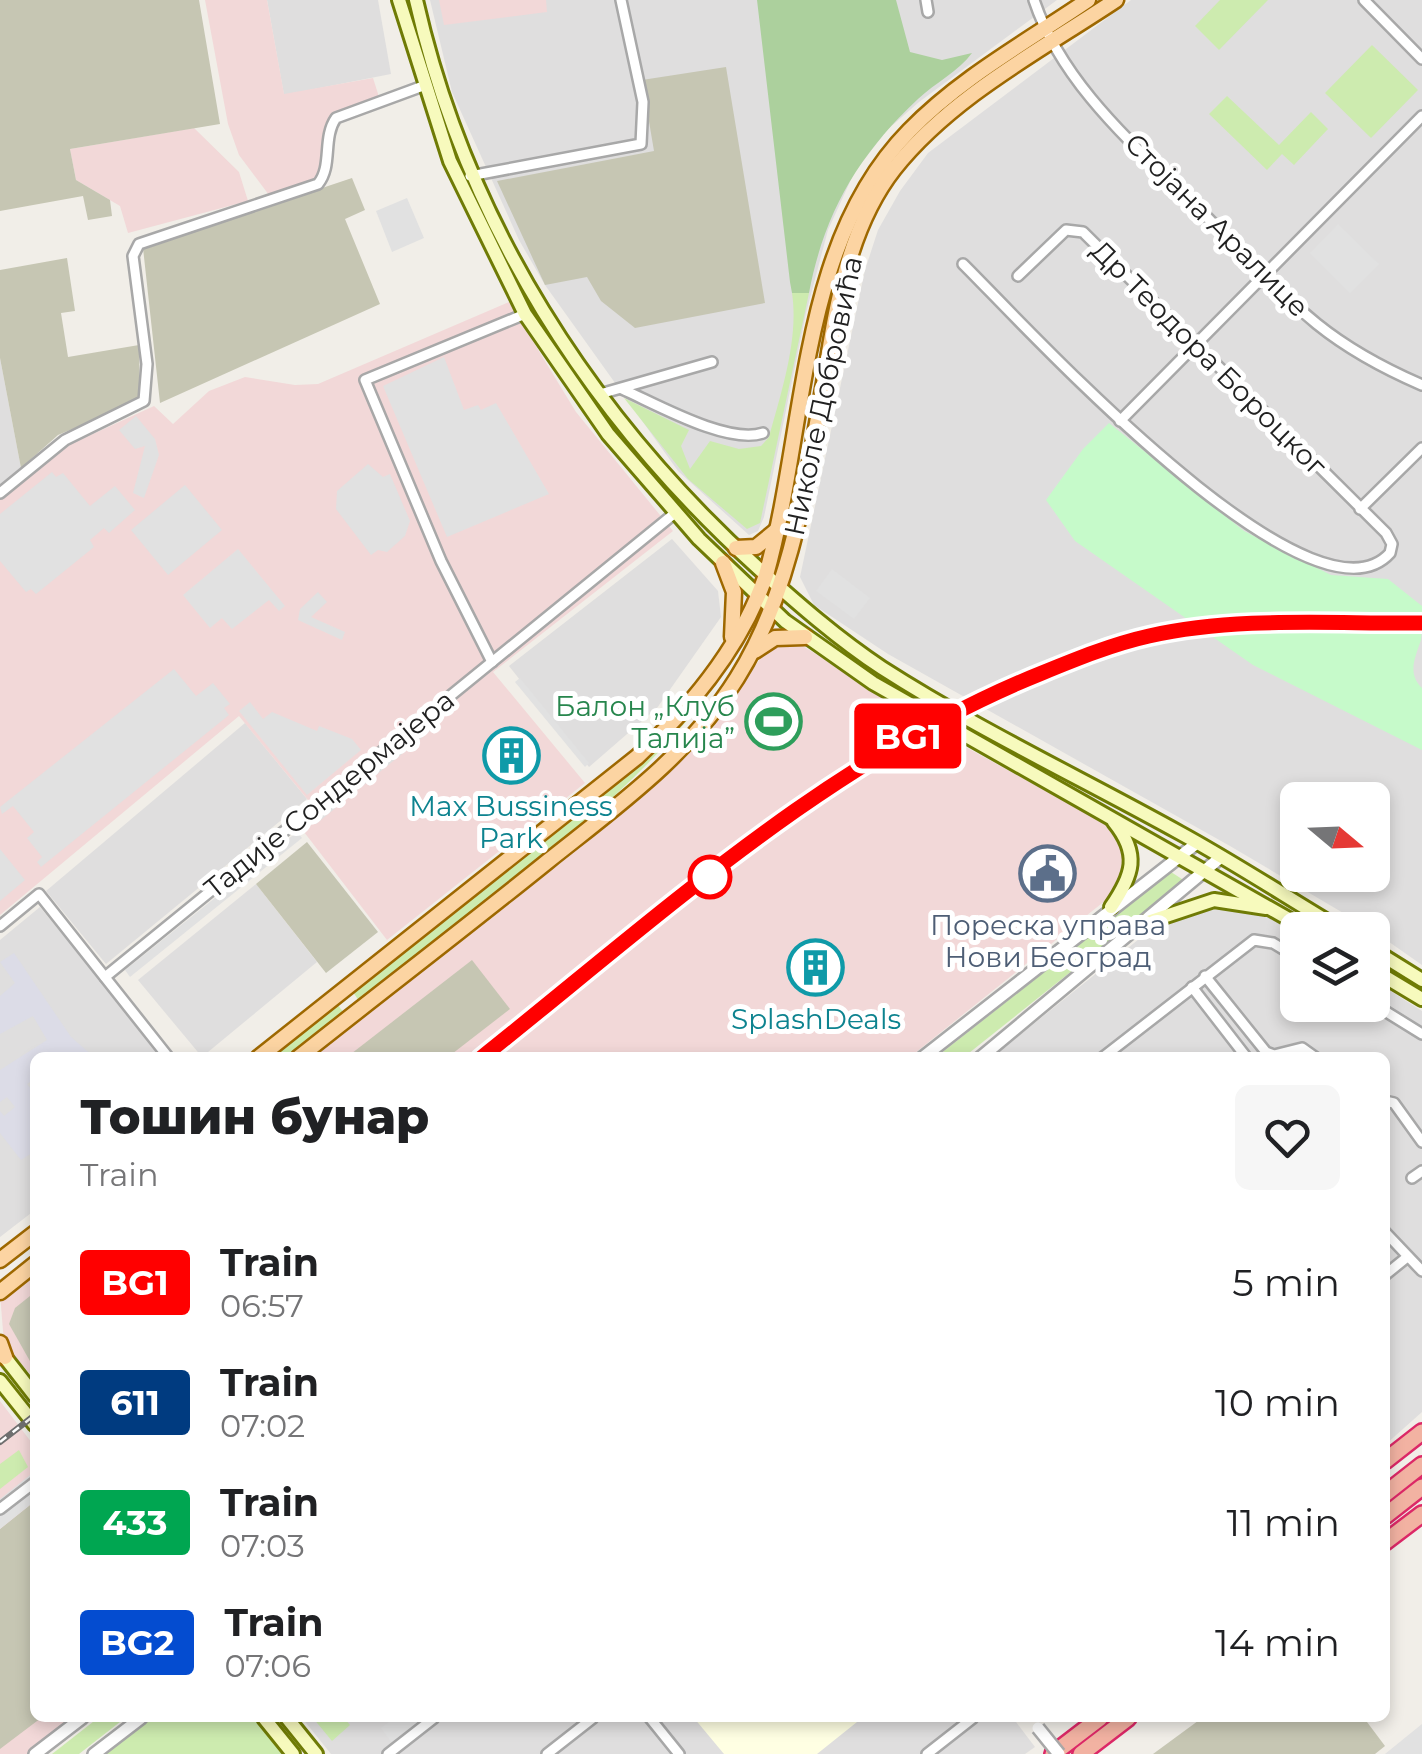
<!DOCTYPE html>
<meta charset="utf-8">
<style>
:root{--surface:#fff;--page:#f6f6f6;--text:#202124;--muted:#757577}
body{margin:0;font-family:Montserrat,sans-serif;background:var(--page);color:var(--text);height:100vh;display:flex;flex-direction:column;font-size:38px;white-space:nowrap}
*{box-sizing:border-box;margin:0}
p{font-size:32px;color:var(--muted)}
.icon{flex:none;width:55px;height:55px;fill:none;stroke:currentColor;stroke-width:2;stroke-linecap:round;stroke-linejoin:round}
.map{position:relative;flex:1;overflow:hidden}
.drawer{position:absolute;left:30px;top:1052px;width:1360px;height:670px;display:flex;flex-direction:column;background:var(--surface);border-radius:15px;box-shadow:0 5px 15px #0003}
.drawer>*{flex:none}
.badge{padding:0 20px;border-radius:8px;font-size:35px;line-height:65px}
.needle{width:65px;rotate:109deg}
.tools{position:absolute;left:1280px;top:782px;display:grid;gap:20px}
.tools a{display:grid;place-items:center;width:110px;height:110px;border-radius:15px;background:var(--surface);box-shadow:0 5px 15px #0003;font-size:50px}
.map>.badge{position:absolute;translate:-50% -50%;box-shadow:0 0 0 5px #fff}
.round{display:grid;place-items:center;flex:none;width:105px;height:105px;border-radius:15px;background:var(--page)}
.summary{display:flex;align-items:center;justify-content:space-between;height:170px;padding:0 50px}
h1{font-size:48px;font-weight:800;line-height:75px}
ul{padding:0;list-style:none}
li{display:flex;align-items:center;gap:30px;height:120px;padding:0 50px}
li div{flex:1}
li b{display:block;font-size:38px}
li em{font-style:normal}
li .badge{min-width:110px;font-weight:700;text-align:center}
.map>svg:first-child{display:block}
.residential{fill:#dfdede;fill-rule:evenodd}
.commercial{fill:#f2d8d8}
.education{fill:#ffffe3}
.construction{fill:#c6c6b3}
.grass{fill:#cdebaf}
.forest{fill:#acd09d}
.park{fill:#c6faca}
.parking{fill:#e1e1e1}
.plaza{fill:#dcdce7}
.lines{fill:none;stroke-linecap:round;stroke-linejoin:round}
.minor-casing{stroke:#a8a8a8;stroke-width:14}
.tertiary-casing{stroke:#a8a8a8;stroke-width:16}
.secondary-casing{stroke:#6f7b05;stroke-width:18}
.primary-casing{stroke:#9e6800;stroke-width:19}
.trunk-casing{stroke:#dc2867;stroke-width:20}
.minor{stroke:#fff;stroke-width:9}
.tertiary{stroke:#fff;stroke-width:11}
.secondary{stroke:#f7fabd;stroke-width:12}
.primary{stroke:#fcd4a2;stroke-width:14}
.trunk{stroke:#f2b2a2;stroke-width:15}
.rail-casing{stroke:#6f6f6f;stroke-width:6}
.rail{stroke:#fff;stroke-width:2.5;stroke-dasharray:8;stroke-linecap:butt}
.tertiary-bridge-casing{stroke:#a8a8a8;stroke-width:16;stroke-linecap:butt}
.tertiary-bridge{stroke:#fff;stroke-width:11}
.line-casing{stroke:#fff;stroke-width:22}
.line{stroke:#f00;stroke-width:15}
.stop-dot{fill:#fff;stroke:#f00;stroke-width:5}
.labels{text-anchor:middle;dominant-baseline:central;stroke-width:10;stroke-linejoin:round;paint-order:stroke}
.street-label{font-size:28px;fill:#212121;stroke:#fff}
.leisure-label{font-size:28px;fill:#27864d;stroke:#fff;text-anchor:end}
.culture-label{font-size:28px;fill:#0d838f;stroke:#fff}
.service-label{font-size:28px;fill:#4e5e75;stroke:#fff}
</style>
<div class="map">
<svg width="1422" height="1754" viewBox="0 0 1422 1754">
<rect width="100%" height="100%" fill="#f1eee8"/>
<!-- residential -->
<g class="residential">
<polygon points="267,0 378,0 391,74 284,95"/>
<polygon points="430,0 1057,0 919,102 887,130 854,173 828,230 806,313 764,517 758,531 749,535 678,471 545,285 519,240 452,92"/>
<path d="M 1131,0 L 1422,0 L 1422,965 L 1372,930 L 1230,846 L 888,654 L 814,605 L 800,577 L 865,270 L 878,230 L 900,191 L 928,153 ZM 1298,800 L 1372,800 L 1372,875 L 1298,875 Z"/>
<polygon points="0,358 21,468 0,485"/>
<polygon points="672,539 718,591 721,617 657,708 589,767 509,666"/>
<polygon points="245,723 307,799 106,964 46,891"/>
<polygon points="256,884 317,962 202,1057 138,980"/>
<polygon points="40,907 163,1057 35,1058 35,1210 0,1237 0,940"/>
<polygon points="1242,909 1276,920 1297,934 1298,1005 1372,1005 1373,980 1422,1011 1422,1412 1385,1445 1385,1058 991,1058 1144,935 1193,911"/>
<polygon points="302,1718 1013,1718 1035,1747 1025,1754 331,1754"/>
</g>
<!-- commercial -->
<g class="commercial">
<polygon points="205,0 267,0 284,94 373,78 380,100 340,116 318,184 269,195 239,155 228,124"/>
<polygon points="439,0 546,0 547,12 444,25"/>
<polygon points="194,128 239,172 248,201 128,233 120,206 76,180 70,149"/>
<polygon points="509,302 576,412 673,531 493,672 585,783 387,940 291,815 308,800 239,716 0,915 0,500 71,444 154,406 173,424 209,391 245,377 295,385 318,384"/>
<polygon points="790,638 960,744 1112,827 1129,857 1116,892 910,1057 298,1058 707,737 768,647"/>
<polygon points="35,1262 35,1380 4,1343 0,1294"/>
<polygon points="0,1401 35,1447 35,1718 80,1718 34,1754 0,1754"/>
</g>
<!-- education -->
<polygon class="education" points="694,1718 862,1718 817,1754 724,1754"/>
<!-- construction -->
<g class="construction">
<polygon points="0,0 199,0 220,124 70,149 76,180 110,200 112,216 88,220 83,196 0,211"/>
<polygon points="726,67 765,303 635,328 601,301 587,277 545,285 497,181 654,151 642,80"/>
<polygon points="352,178 365,210 345,219 380,304 160,403 143,248"/>
<polygon points="67,258 75,311 61,313 68,357 139,345 140,401 58,435 21,468 0,358 0,270"/>
<polygon points="307,842 378,932 326,973 256,884"/>
<polygon points="472,960 510,1009 448,1057 347,1057"/>
<polygon points="35,1292 35,1370 9,1324 15,1308"/>
<polygon points="35,1501 35,1718 41,1718 0,1749 0,1529"/>
<polygon points="1202,1718 1364,1718 1385,1746 1375,1754 1153,1754"/>
</g>
<!-- grass -->
<g class="grass">
<polygon points="1220,0 1268,0 1219,50 1195,26"/>
<polygon points="1372,45 1418,90 1371,138 1325,93"/>
<polygon points="1227,96 1279,145 1311,112 1328,129 1294,165 1282,154 1267,170 1209,114"/>
<path d="M 792,293 L 809,293 L 760,523 L 747,529 L 688,479 L 624,398 L 689,430 L 681,446 L 690,469 L 710,441 L 739,449 L 761,446 L 769,437 C 781,393 799,339 792,293 Z"/>
<path d="M 748,622 L 754,626 C 663,785 500,888 359,1001 L 353,992 L 645,756 Z"/>
<polygon points="1171,872 1185,881 964,1057 935,1058"/>
<polygon points="337,1004 344,1013 287,1057 270,1058"/>
<polygon points="19,1450 28,1467 0,1489 0,1464"/>
<polygon points="98,1718 125,1718 79,1754 52,1754"/>
<polygon points="149,1718 256,1718 282,1754 103,1754"/>
<polygon points="313,1718 344,1718 350,1725 332,1741"/>
</g>
<!-- forest -->
<path class="forest" d="M 757,0 L 896,0 L 910,52 L 942,60 L 972,53 C 959,71 935,83 918,99 C 859,154 824,213 809,293 L 792,293 L 790,282 Z"/>
<!-- park -->
<path class="park" d="M 1109,423 L 1244,531 L 1331,575 L 1388,579 L 1422,606 C 1422,616 1422,631 1421,640 C 1415,658 1407,673 1422,688 L 1422,750 L 1253,665 L 1075,541 L 1046,500 L 1083,449 Z"/>
<!-- parking -->
<g class="parking">
<polygon points="407,198 424,238 392,252 376,211"/>
<polygon points="1338,224 1379,264 1350,293 1310,253"/>
<polygon points="444,357 464,410 478,405 481,410 496,403 549,494 447,537 383,386"/>
<polygon points="136,416 155,439 159,455 144,498 133,493 145,446 135,449 119,430"/>
<polygon points="368,464 383,477 390,474 410,521 405,536 387,552 378,550 371,555 336,509 337,491"/>
<polygon points="52,472 56,477 63,473 90,506 115,486 135,510 109,533 104,528 90,540 94,547 36,594 31,589 26,592 0,561 0,514"/>
<polygon points="185,485 222,530 168,575 131,530"/>
<polygon points="238,549 285,606 279,611 269,600 232,629 222,618 210,628 183,595"/>
<polygon points="832,569 870,598 854,619 816,591"/>
<polygon points="318,592 327,602 311,617 345,632 342,640 298,620 300,609"/>
<polygon points="174,669 196,696 213,683 230,704 224,708 229,715 41,867 37,862 42,857 27,838 34,832 13,806 2,814 0,807"/>
<polygon points="520,678 589,763 585,767 515,682"/>
<polygon points="250,702 263,719 272,712 317,731 319,726 352,739 361,750 307,795 239,711"/>
<polygon points="424,724 430,731 316,824 310,817"/>
<polygon points="297,832 302,838 130,977 125,970"/>
<polygon points="0,849 25,880 0,901"/>
<polygon points="35,1471 35,1501 0,1529 0,1499"/>
<polygon points="394,1718 425,1718 392,1743 381,1728"/>
<polygon points="1422,1724 1422,1754 1385,1754"/>
</g>
<!-- plaza -->
<polygon class="plaza" points="14,953 71,1037 94,1057 35,1058 35,1079 27,1084 35,1094 35,1151 21,1160 0,1133 0,1111 4,1116 15,1107 7,1097 0,1102 0,1070 47,1040 33,1016 0,1034 0,996 15,983 0,962"/>
<g class="lines">
<defs>
<g id="minor">
<polyline points="926,0 928,12"/>
<path d="M 1034,0 C 1063,87 1139,149 1202,212 C 1239,250 1276,290 1317,324 C 1348,349 1385,369 1422,385"/>
<polyline points="1364,0 1422,59"/>
<polyline points="470,176 641,144 643,102 621,0"/>
<path d="M 963,264 C 1019,319 1311,641 1390,553 L 1392,544 L 1386,533 L 1083,232 L 1066,230 L 1018,276"/>
<path d="M 622,389 C 656,404 728,445 763,433"/>
<polyline points="600,394 712,362"/>
<polyline points="1120,421 1422,116"/>
<path d="M 0,493 L 65,440 L 144,401 L 147,364 L 133,256 L 139,244 L 318,184 C 333,166 322,138 336,118 L 423,86"/>
<polyline points="1360,509 1422,448"/>
<polyline points="492,662 441,561 365,380 525,314"/>
<polyline points="0,926 39,894 169,1058"/>
<polyline points="1205,976 1266,1052 1274,1055 1302,1048 1316,1058"/>
<polyline points="105,977 675,513"/>
<polyline points="1192,987 1247,1058"/>
<polyline points="1372,1003 1422,1034"/>
<polyline points="1102,1058 1254,940 1273,943 1298,958"/>
<polyline points="1385,1101 1394,1103 1422,1142"/>
<polyline points="1412,1178 1422,1171"/>
<polyline points="1385,1232 1422,1271"/>
<polyline points="1385,1275 1406,1258"/>
<polyline points="0,1509 35,1482"/>
<polyline points="650,1718 679,1754"/>
<polyline points="388,1754 434,1718"/>
<polyline points="547,1754 593,1718"/>
<polyline points="927,1754 973,1718"/>
</g>
<g id="tertiary">
<polyline points="922,1058 1197,843"/>
<polyline points="980,1058 1221,857"/>
<polyline points="35,1754 82,1718"/>
<polyline points="94,1754 141,1718"/>
</g>
<g id="secondary">
<polyline points="399,0 450,161 525,314 608,434 699,539 785,621 873,683 1308,930"/>
<path d="M 416,0 C 466,222 590,416 758,568 C 797,603 838,639 882,668 C 977,729 1081,778 1180,833 C 1235,863 1288,898 1342,930"/>
<path d="M 1111,907 C 1133,875 1140,854 1114,822"/>
<polyline points="1148,922 1214,900 1266,908"/>
<polyline points="1372,949 1422,980"/>
<polyline points="1372,969 1422,999"/>
<polyline points="0,1351 35,1396"/>
<polyline points="0,1381 35,1425"/>
<polyline points="264,1718 293,1754"/>
<polyline points="287,1718 316,1754"/>
</g>
<g id="primary">
<polyline points="736,548 756,547 778,529"/>
<polyline points="723,563 734,592 732,637"/>
<polyline points="755,651 775,638 805,637"/>
<path d="M 258,1058 L 637,757 C 691,707 742,645 766,575 C 807,430 798,244 909,131 C 960,78 1028,41 1088,0"/>
<path d="M 298,1058 C 381,992 465,928 548,861 C 617,806 689,755 737,678 C 792,590 806,484 824,383 C 836,310 847,229 894,169 C 951,97 1041,50 1116,0"/>
<polyline points="0,1260 35,1233"/>
<polyline points="0,1292 35,1264"/>
<polyline points="0,1343 5,1357"/>
</g>
<g id="trunk">
<polyline points="1385,1461 1422,1432"/>
<polyline points="1385,1494 1422,1465"/>
<polyline points="1385,1516 1422,1487"/>
<polyline points="1385,1542 1422,1514"/>
<polyline points="1053,1754 1100,1718"/>
<polyline points="1081,1754 1128,1718"/>
</g>
</defs>
<!-- minor casing -->
<use href="#minor" class="minor-casing"/>
<!-- tertiary casing -->
<use href="#tertiary" class="tertiary-casing"/>
<!-- secondary casing -->
<use href="#secondary" class="secondary-casing"/>
<!-- primary casing -->
<use href="#primary" class="primary-casing"/>
<!-- trunk casing -->
<use href="#trunk" class="trunk-casing"/>
<!-- minor -->
<use href="#minor" class="minor"/>
<!-- tertiary -->
<use href="#tertiary" class="tertiary"/>
<!-- secondary -->
<use href="#secondary" class="secondary"/>
<!-- primary -->
<use href="#primary" class="primary"/>
<!-- trunk -->
<use href="#trunk" class="trunk"/>
<defs>
<g id="rail">
<path d="M 480,1058 C 621,947 758,825 912,733 C 984,690 1065,664 1144,637"/>
<polyline points="0,1442 35,1415"/>
</g>
</defs>
<!-- rail casing -->
<use href="#rail" class="rail-casing"/>
<!-- rail -->
<use href="#rail" class="rail"/>
<defs>
<polyline id="tertiary-bridge" points="1038,1728 1059,1754"/>
</defs>
<!-- tertiary-bridge casing -->
<use href="#tertiary-bridge" class="tertiary-bridge-casing"/>
<!-- tertiary-bridge -->
<use href="#tertiary-bridge" class="tertiary-bridge"/>
</g>
<g class="lines">
<defs>
<path id="line" d="M 481,1058 C 658,917 830,758 1042,673 C 1076,659 1113,644 1149,636 C 1238,616 1332,624 1422,623"/>
</defs>
<!-- line casing -->
<use href="#line" class="line-casing"/>
<!-- line -->
<use href="#line" class="line"/>
</g>
<!-- icons -->
<defs>
<symbol id="stadium-ring" viewBox="-11 -11 22 22"><circle r="9.5" fill="#fff" stroke="#2e9e5b" stroke-width="1.5"/><path d="M0-5a6.5 5 0 1 0 0 10a6.5 5 0 1 0 0-10ZM-3.5-1.8h7v3.6h-7Z" fill="#2e9e5b"/></symbol>
<symbol id="building-ring" viewBox="-11 -11 22 22"><circle r="9.5" fill="#fff" stroke="#0f9aa8" stroke-width="1.5"/><path d="M-4-6H4V6H1V3H-1V6H-4ZM-2.5-4.3h1.7v1.8h-1.7ZM.8-4.3h1.7v1.8H.8ZM-2.5-1h1.7V.8h-1.7ZM.8-1h1.7V.8H.8Z" fill="#0f9aa8"/></symbol>
<symbol id="civic-ring" viewBox="-11 -11 22 22"><circle r="9.5" fill="#fff" stroke="#5c6f8a" stroke-width="1.5"/><path d="M-.6-6.5H3V-4.5H.6V-3L4-1V1h2V6H-6V1h2V-1L-.6-3ZM-1.2 2.5V6h2.4V2.5Z" fill="#5c6f8a"/></symbol>
</defs>
<g fill-rule="evenodd">
<use href="#stadium-ring" x="742" y="690" width="63" height="63"/>
<use href="#building-ring" x="480" y="724" width="63" height="63"/>
<use href="#civic-ring" x="1016" y="842" width="63" height="63"/>
<use href="#building-ring" x="784" y="936" width="63" height="63"/>
</g>
<!-- markers -->
<circle class="stop-dot" cx="710" cy="877" r="20"/>
<g class="labels">
<!-- street labels -->
<g class="street-label">
<text transform="translate(1217 225) rotate(45)">Стојана Аралице</text>
<text transform="translate(1209 358) rotate(45)">Др Теодора Бороцког</text>
<text transform="translate(823 396) rotate(-78)">Николе Добровића</text>
<text transform="translate(329 794) rotate(-39)">Тадије Сондермајера</text>
</g>
<!-- leisure labels -->
<g class="leisure-label">
<text x="735" y="706">Балон „Клуб<tspan x="735" dy="32">Талија”</tspan></text>
</g>
<!-- culture labels -->
<g class="culture-label">
<text x="511" y="806">Max Bussiness<tspan x="511" dy="32">Park</tspan></text>
<text x="816" y="1019">SplashDeals</text>
</g>
<!-- service labels -->
<g class="service-label">
<text x="1048" y="925">Пореска управа<tspan x="1048" dy="32">Нови Београд</tspan></text>
</g>
</g>
</svg>
<div class="tools">
<a><svg class="needle" viewBox="-14 -14 28 28"><path d="M0-13l5 13h-10z" fill="#e53935"/><path d="M0 13l5-13h-10z" fill="#757577"/></svg></a>
<a><svg class="icon" aria-label="layers" viewBox="0 0 24 24"><path d="M12 4l9 5-9 5-9-5zM3 14l9 5 9-5"/></svg></a>
</div>
<b class="badge" style="left:908px;top:736px;background:#f00;color:#fff">BG1</b>
<section class="drawer">
<div class="summary"><div><h1>Тошин бунар</h1><p>Train</p></div><a class="round"><svg class="icon" aria-label="heart" viewBox="0 0 24 24"><path d="M12 20l-8-8c-3-5 5-10 8-4 3-6 11-1 8 4z"/></svg></a></div>
<ul>
<li><span class="badge" style="background:#f00;color:#fff">BG1</span><div><b>Train</b><p>06:57</p></div><em>5 min</em></li>
<li><span class="badge" style="background:#003b80;color:#fff">611</span><div><b>Train</b><p>07:02</p></div><em>10 min</em></li>
<li><span class="badge" style="background:#00a651;color:#fff">433</span><div><b>Train</b><p>07:03</p></div><em>11 min</em></li>
<li><span class="badge" style="background:#044cd0;color:#fff">BG2</span><div><b>Train</b><p>07:06</p></div><em>14 min</em></li>
</ul>
</section>
</div>
